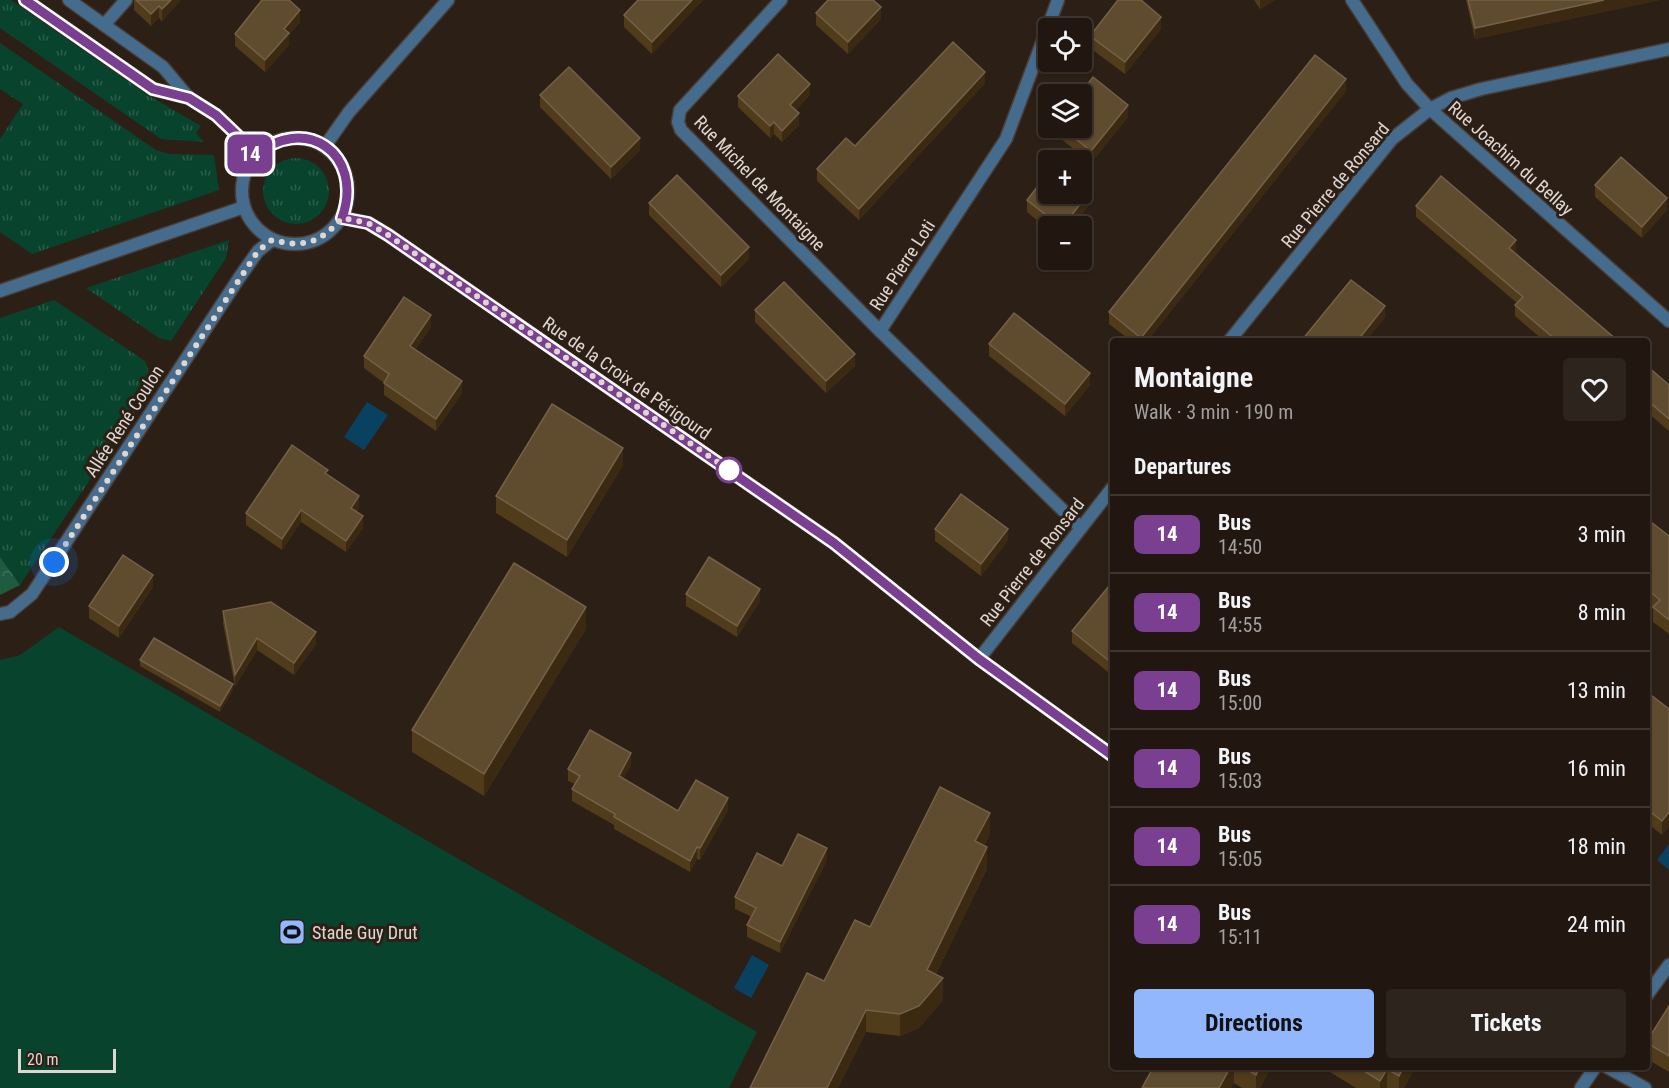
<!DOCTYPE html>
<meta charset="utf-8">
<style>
:root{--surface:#211710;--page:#2d241e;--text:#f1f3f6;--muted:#a29f9f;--line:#3e3630;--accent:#92b7fd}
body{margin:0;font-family:"Roboto Condensed",sans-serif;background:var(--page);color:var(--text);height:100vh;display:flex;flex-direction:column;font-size:22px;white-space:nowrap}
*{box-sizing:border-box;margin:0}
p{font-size:20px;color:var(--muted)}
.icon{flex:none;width:33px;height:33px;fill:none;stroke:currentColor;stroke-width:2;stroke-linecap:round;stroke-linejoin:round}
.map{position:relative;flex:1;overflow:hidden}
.details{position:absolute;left:1110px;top:338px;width:540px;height:732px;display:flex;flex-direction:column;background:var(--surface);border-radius:6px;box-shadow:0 2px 4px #0004,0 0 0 2px var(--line)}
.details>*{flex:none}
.badge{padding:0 12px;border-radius:9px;font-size:21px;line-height:39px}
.fabs{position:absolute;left:1038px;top:18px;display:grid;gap:12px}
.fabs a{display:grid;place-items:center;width:54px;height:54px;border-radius:6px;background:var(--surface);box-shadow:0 2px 4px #0004,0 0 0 2px var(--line);font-size:30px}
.scale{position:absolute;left:18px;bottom:15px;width:98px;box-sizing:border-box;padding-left:6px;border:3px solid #e0d6d1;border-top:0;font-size:16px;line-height:21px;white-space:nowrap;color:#e0d6d1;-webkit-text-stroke:4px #2c1f16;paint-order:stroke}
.you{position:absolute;width:30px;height:30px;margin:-15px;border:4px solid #fff;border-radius:50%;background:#1a73e8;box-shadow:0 0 0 9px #1a73e833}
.map>.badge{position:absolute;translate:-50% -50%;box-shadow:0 0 0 3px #fff}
h2{padding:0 24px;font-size:22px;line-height:54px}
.round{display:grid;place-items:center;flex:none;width:63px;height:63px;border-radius:6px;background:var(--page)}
.head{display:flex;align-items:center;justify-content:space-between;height:102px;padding:0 24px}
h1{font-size:28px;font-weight:700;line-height:45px}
.action{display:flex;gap:12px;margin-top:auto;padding:12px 24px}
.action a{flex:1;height:69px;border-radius:6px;background:var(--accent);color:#111;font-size:24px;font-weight:700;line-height:69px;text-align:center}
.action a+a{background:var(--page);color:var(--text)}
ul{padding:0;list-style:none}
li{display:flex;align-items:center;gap:18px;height:78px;padding:0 24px;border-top:2px solid var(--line)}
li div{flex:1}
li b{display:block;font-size:22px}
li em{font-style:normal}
li .badge{min-width:66px;font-weight:700;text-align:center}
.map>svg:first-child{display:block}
.grass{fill:url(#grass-tufts)}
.forest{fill:url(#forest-crowns)}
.pitch{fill:#08432d}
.water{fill:#094261}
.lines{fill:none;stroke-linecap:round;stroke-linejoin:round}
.service-casing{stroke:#493c34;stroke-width:15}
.minor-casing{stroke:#493c34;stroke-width:15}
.tertiary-casing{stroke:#493c34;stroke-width:15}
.service{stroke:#456b8d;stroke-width:12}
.minor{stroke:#456b8d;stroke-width:12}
.tertiary{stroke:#456b8d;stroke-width:12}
.wall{fill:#503b1b}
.shaded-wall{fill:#3b2911}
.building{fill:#5f4b2e;stroke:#746148;stroke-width:1.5}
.line-casing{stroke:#fff;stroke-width:14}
.line{stroke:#7a3f91;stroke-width:9}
.walk{stroke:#e0d6d1;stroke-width:6;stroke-dasharray:0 10.8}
.stop-dot{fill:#fff;stroke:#7a3f91;stroke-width:3}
.labels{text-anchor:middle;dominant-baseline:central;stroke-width:6;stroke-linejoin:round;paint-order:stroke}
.street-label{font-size:18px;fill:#e0d6d1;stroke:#2c1f16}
.poi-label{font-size:18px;fill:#e0d6d1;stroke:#2c1f16;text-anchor:start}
</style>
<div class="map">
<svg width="1669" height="1088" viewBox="0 0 1669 1088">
<defs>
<pattern id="grass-tufts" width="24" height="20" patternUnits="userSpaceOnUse" patternTransform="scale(1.5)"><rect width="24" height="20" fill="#08432d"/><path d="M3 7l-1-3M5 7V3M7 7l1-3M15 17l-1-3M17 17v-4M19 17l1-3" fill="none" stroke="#2c5d4a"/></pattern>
<pattern id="forest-crowns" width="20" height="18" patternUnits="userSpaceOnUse" patternTransform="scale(1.5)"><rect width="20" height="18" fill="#1e5b41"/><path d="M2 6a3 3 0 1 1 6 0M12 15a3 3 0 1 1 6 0" fill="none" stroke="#3e725b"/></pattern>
</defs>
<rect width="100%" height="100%" fill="#2c1f16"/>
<!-- grass -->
<g class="grass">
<polygon points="0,0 11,0 148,95 201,126 196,133 204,142 161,139 0,28"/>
<polygon points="0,43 156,150 169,154 214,155 219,190 32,254 0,232 0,139 23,104 0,89"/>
<circle cx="296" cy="191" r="33"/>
<polygon points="229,240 226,258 171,341 159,338 86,288"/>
<polygon points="54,300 145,361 150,376 145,397 20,585 0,557 0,318"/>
</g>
<!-- forest -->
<polygon class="forest" points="0,557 20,585 0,595"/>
<!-- pitch -->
<polygon class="pitch" points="59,627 757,1032 729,1088 0,1088 0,660 20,655"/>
<!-- water -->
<g class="water">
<polygon points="367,402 388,415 364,450 344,437"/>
<polygon points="1669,844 1669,870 1657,860"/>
<polygon points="752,955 769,965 751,998 734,988"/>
</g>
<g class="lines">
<defs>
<polyline id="service" points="0,291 244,207"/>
<g id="minor">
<polyline points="781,0 680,110 678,122 681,130 880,331"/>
<polyline points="1058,0 1006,139 880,331 1080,527"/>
<polyline points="1352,0 1407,84 1430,109 1669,321"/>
<polyline points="104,25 126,0"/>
<polyline points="1230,340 1392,139 1430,109 1451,98 1481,89 1669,49"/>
<polyline points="0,614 10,612 32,594 239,278 258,251 272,240"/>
<polyline points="979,659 1113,487"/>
<polyline points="1647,995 1669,965"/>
<polyline points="1581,1088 1596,1066"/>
</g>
<g id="tertiary">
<polyline points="25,0 153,89 189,98"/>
<polyline points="69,0 163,67 189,98 216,115 238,136 253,157"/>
<circle cx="295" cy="191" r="53"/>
<polyline points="325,146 349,112 448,0"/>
<polyline points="342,218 368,223 388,235 834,543 979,659 1113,756"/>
<polyline points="1605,1066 1645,1088"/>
</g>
</defs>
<!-- service casing -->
<use href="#service" class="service-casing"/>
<!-- minor casing -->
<use href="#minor" class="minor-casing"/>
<!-- tertiary casing -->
<use href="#tertiary" class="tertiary-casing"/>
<!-- service -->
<use href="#service" class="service"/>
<!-- minor -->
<use href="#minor" class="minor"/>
<!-- tertiary -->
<use href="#tertiary" class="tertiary"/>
</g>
<!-- wall -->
<g class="wall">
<polygon points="134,0 181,0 162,21 159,18 151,26 134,10"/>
<polygon points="703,0 652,54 624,27 624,15"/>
<polygon points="1254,0 1275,0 1260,9"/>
<polygon points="1466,0 1660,0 1475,39"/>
<polygon points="816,13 881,19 848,54 816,25"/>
<polygon points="300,22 289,35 289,45 265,72 235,46 235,34"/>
<polygon points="1161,29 1125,74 1090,48 1090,36"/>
<polygon points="985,83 859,220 817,181 817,169 855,146"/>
<polygon points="1346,91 1148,340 1130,340 1109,324 1109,312"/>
<polygon points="540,95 640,150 611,179 540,107"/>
<polygon points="810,95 796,110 799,125 782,142 774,134 770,138 738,107 738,96"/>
<polygon points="1128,117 1091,163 1056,135 1056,128 1062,128"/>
<polygon points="1595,185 1667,210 1642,238 1595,197"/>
<polygon points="1027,200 1093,200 1072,226 1048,226 1048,229 1027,212"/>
<polygon points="649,203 749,259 721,287 649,215"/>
<polygon points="1416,206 1516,252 1515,253 1617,340 1543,340 1515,316 1515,305 1517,303 1416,217"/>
<polygon points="755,310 855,366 826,393 755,322"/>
<polygon points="431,327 415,350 462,393 436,431 384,395 384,383 364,368 364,356"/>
<polygon points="989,344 1090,385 1065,416 989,356"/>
<polygon points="1647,366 1669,385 1669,431 1648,413 1647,414"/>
<polygon points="623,465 567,557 496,513 496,496"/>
<polygon points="328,475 359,508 356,512 363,528 346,552 301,522 282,550 246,525 246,513"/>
<polygon points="1647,519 1669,536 1669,634 1653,622 1653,609 1647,604"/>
<polygon points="935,529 1008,540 981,576 935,541"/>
<polygon points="153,587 119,638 89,618 89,606"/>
<polygon points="1113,589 1113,676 1072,643 1072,631"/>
<polygon points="686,594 760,601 737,637 686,606"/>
<polygon points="223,611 316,644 294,675 257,650 235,687 223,623"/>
<polygon points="586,629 484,796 412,752 412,730"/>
<polygon points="140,660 233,690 220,712 140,666"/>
<polygon points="1647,692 1669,709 1669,826 1662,835 1647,823"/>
<polygon points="631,765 623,779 678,811 728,810 700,860 697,859 690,872 614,829 614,825 572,801 572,789 575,784 568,781 568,769"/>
<polygon points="990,835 984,846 987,869 936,974 943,1000 919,1028 900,1036 866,1032 838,1088 750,1088 824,981 870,927"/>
<polygon points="827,860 780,953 747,937 747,925 752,917 735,909 735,897 782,866"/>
<polygon points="1669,1006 1669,1072 1647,1059 1647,1041"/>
<polygon points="1154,1066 1272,1066 1260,1088 1242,1088 1234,1083"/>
<polygon points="1320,1066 1413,1066 1413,1071 1404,1088 1356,1088"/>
</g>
<!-- shaded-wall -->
<g class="shaded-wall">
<polygon points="171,0 181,0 162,21 162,9"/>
<polygon points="692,0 703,0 652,54 652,42"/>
<polygon points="1260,0 1275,0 1260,9"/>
<polygon points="1604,0 1660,0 1475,39 1475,28"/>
<polygon points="159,6 159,18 151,26 151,14"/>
<polygon points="881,7 881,19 848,54 848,42"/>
<polygon points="300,10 300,22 289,35 289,45 265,72 265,60 284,29"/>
<polygon points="1161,17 1161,29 1125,74 1125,62"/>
<polygon points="985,72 985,83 859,220 859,209"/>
<polygon points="1346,79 1346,91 1148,340 1141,340 1141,338"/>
<polygon points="810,84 810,95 790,116 790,105"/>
<polygon points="1128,105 1128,117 1091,163 1091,151"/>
<polygon points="799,113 799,125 782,142 782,131"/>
<polygon points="774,122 774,134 770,138 770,126"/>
<polygon points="640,138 640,150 611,179 611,167"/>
<polygon points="1093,188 1093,200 1072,226 1063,226"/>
<polygon points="1667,198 1667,210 1642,238 1642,227"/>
<polygon points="1516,240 1516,252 1509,260 1509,248"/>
<polygon points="749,247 749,259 721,287 721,275"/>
<polygon points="1385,306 1385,318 1367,340 1358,340"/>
<polygon points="431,315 431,327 410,358 410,346"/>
<polygon points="855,354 855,366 826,393 826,381"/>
<polygon points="1090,373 1090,385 1065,416 1065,404"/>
<polygon points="462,381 462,393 436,431 436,419"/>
<polygon points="1648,401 1648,413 1647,414 1647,403"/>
<polygon points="623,448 623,465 567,557 567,540"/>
<polygon points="359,496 359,508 351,520 351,508"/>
<polygon points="301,510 301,522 282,550 282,539"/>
<polygon points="363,516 363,528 346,552 346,541"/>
<polygon points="1008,529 1008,540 981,576 981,564"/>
<polygon points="153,575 153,587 119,638 119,626"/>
<polygon points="760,589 760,601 737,637 737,626"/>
<polygon points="586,607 586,629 484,796 484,774"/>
<polygon points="316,632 316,644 294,675 294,663"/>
<polygon points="257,638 257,650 235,687 235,675"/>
<polygon points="233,684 233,690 220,712 220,706"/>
<polygon points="631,753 631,765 619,788 619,776"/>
<polygon points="728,798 728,810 700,860 700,848"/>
<polygon points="1669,812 1669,826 1662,835 1662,821"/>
<polygon points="990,813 990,835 975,863 975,841"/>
<polygon points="697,847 697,859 690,872 690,861"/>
<polygon points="987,847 987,869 927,992 927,970"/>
<polygon points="827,848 827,860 780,953 780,942"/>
<polygon points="943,978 943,1000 919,1028 900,1036 900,1014"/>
<polygon points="866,1010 866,1032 838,1088 827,1088"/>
<polygon points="1231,1066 1234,1066 1234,1083 1231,1088 1219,1088"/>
<polygon points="1260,1066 1272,1066 1260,1088 1256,1088 1256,1075"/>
<polygon points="1404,1066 1413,1066 1413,1071 1404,1088 1399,1088 1399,1076"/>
<polygon points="1387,1069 1387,1088 1380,1088 1380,1081"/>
</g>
<!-- building -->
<g class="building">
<polygon points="136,0 171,0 162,9 159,6 151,14"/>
<polygon points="262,0 289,0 300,10 284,29 289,33 265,60 235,34"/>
<polygon points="638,0 692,0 652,42 624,15"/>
<polygon points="828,0 873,0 881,7 848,42 816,13"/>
<polygon points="1118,0 1141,0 1161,17 1125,62 1090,36"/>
<polygon points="1468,0 1604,0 1475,28"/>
<polygon points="953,42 985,72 859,209 817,169 846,138 855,146"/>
<polygon points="778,54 810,84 790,105 799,113 782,131 774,122 770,126 738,96"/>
<polygon points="1315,55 1346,79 1141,338 1109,312"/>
<polygon points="569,67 640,138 611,167 540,95"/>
<polygon points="1093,77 1128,105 1091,151 1062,128 1082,128 1082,94 1080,94"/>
<polygon points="1621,157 1667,198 1642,227 1595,185"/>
<polygon points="1048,173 1048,194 1082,194 1082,179 1093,188 1063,226 1060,226 1027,200"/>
<polygon points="677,175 749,247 721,275 649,203"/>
<polygon points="1441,176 1516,240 1509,248 1617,340 1556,340 1515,305 1523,297 1416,206"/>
<polygon points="1351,280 1385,306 1358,340 1302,340"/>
<polygon points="784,282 855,354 826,381 755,310"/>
<polygon points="404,297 431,315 410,346 462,381 436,419 384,383 389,374 364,356"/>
<polygon points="1014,313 1090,373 1065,404 989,344"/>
<polygon points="1647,366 1669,385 1669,419 1648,401 1647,403"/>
<polygon points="552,404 623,448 567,540 496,496"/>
<polygon points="292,445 328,470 325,473 359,496 351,508 363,516 346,541 301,510 282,539 246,513"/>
<polygon points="961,494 1008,529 981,564 935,529"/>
<polygon points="1647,519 1669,536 1669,620 1653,607 1660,600 1647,589"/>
<polygon points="123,555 153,575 119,626 89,606"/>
<polygon points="709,557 760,589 737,626 686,594"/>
<polygon points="514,563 586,607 484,774 412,730"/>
<polygon points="1109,586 1113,589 1113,664 1072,631"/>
<polygon points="271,602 316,632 294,663 257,638 235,675 223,611"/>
<polygon points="154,638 233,684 220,706 140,660"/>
<polygon points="1647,692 1669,709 1669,812 1662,821 1647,809"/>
<polygon points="590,730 631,753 619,776 678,811 696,780 728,798 700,848 697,847 690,861 614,817 615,814 572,789 580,776 568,769"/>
<polygon points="940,787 990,813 975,841 987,847 927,970 943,978 919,1006 900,1014 866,1010 827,1088 750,1088 807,973 824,981 855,920 870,927"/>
<polygon points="798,834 827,848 780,942 747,925 756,908 735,897 757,853 782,866"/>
<polygon points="1669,1006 1669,1056 1647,1043 1647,1041"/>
<polygon points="1154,1066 1231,1066 1219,1088 1142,1088"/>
<polygon points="1241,1066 1260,1066 1256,1075"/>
<polygon points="1356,1066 1404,1066 1399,1076 1387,1069 1380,1081"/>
</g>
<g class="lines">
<defs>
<path id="line" d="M 25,0 L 153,89 L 189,98 L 216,115 L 238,136 L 253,157 C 304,112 365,153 342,218 L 368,223 L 388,235 L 834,543 L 979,659 L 1113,756"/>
</defs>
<!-- line casing -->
<use href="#line" class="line-casing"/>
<!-- line -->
<use href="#line" class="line"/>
<!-- walk -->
<path class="walk" d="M 54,562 L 258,251 L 272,240 C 304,248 320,243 342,218 L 368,223 L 388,235 L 729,470"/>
</g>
<!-- icons -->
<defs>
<symbol id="stadium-square" viewBox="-11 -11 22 22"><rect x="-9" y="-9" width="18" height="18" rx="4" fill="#92b7fd" stroke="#2c1f16"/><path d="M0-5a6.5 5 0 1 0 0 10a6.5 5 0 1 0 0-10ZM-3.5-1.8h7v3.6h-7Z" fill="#111"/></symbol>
</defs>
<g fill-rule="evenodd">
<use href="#stadium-square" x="277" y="917" width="30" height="30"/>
</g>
<!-- markers -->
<circle class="stop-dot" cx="729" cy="470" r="12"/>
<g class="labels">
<!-- street labels -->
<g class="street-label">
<text transform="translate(1511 158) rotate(42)">Rue Joachim du Bellay</text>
<text transform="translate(760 183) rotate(46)">Rue Michel de Montaigne</text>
<text transform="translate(1335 185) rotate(-50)">Rue Pierre de Ronsard</text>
<text transform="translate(902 265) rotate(-57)">Rue Pierre Loti</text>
<text transform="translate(627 378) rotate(35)">Rue de la Croix de Périgourd</text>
<text transform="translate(124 421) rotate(-57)">Allée René Coulon</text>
<text transform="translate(1032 562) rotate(-52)">Rue Pierre de Ronsard</text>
</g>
<!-- poi labels -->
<g class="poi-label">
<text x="312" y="932">Stade Guy Drut</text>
</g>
</g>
</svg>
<div class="fabs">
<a><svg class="icon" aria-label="locate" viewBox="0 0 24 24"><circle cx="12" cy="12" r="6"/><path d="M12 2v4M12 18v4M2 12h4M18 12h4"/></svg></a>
<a><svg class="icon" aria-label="layers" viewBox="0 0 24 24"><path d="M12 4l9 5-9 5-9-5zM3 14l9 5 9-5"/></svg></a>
<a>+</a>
<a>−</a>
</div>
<div class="scale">20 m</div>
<div class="you" style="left:54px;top:562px"></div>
<b class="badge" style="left:250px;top:154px;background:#7a3f91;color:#fff">14</b>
<section class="details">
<div class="head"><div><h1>Montaigne</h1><p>Walk · 3 min · 190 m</p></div><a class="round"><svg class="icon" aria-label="heart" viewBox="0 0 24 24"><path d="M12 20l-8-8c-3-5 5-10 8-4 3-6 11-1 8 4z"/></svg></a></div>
<h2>Departures</h2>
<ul>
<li><span class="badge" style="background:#7a3f91;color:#fff">14</span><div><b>Bus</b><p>14:50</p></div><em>3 min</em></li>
<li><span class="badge" style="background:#7a3f91;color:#fff">14</span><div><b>Bus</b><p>14:55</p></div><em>8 min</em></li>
<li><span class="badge" style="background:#7a3f91;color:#fff">14</span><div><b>Bus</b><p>15:00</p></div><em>13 min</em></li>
<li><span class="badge" style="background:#7a3f91;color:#fff">14</span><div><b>Bus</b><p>15:03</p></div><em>16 min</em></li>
<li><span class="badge" style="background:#7a3f91;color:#fff">14</span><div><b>Bus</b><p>15:05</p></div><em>18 min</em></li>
<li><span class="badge" style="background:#7a3f91;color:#fff">14</span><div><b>Bus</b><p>15:11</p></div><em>24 min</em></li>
</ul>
<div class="action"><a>Directions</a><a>Tickets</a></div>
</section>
</div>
